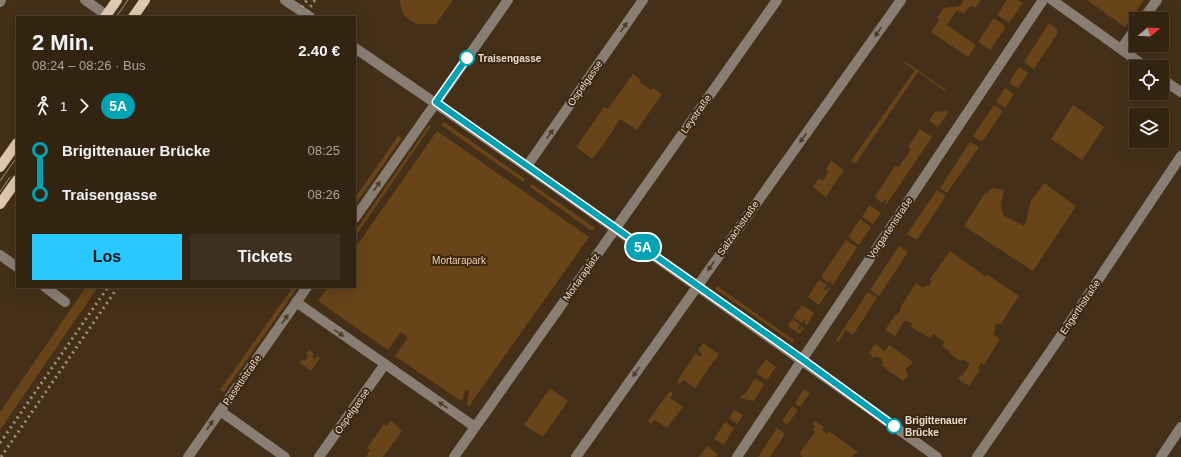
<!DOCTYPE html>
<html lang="de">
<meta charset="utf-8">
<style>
:root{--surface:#332412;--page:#3e3020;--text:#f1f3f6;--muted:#a9a49f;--line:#4e4132;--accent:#29c8ff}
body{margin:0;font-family:Arial,sans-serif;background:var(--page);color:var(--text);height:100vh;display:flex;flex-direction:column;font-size:15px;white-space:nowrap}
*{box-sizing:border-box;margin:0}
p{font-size:13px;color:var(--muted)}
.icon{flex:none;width:22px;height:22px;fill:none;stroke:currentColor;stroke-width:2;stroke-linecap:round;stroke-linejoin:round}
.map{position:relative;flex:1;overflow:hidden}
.sheet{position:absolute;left:16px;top:16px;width:340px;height:272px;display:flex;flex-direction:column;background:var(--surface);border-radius:0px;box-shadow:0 4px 16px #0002,0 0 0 1px var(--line)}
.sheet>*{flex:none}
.badge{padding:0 8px;border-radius:13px;font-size:14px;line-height:26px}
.needle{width:26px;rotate:72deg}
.tools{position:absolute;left:1129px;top:12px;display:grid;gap:8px}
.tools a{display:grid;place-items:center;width:40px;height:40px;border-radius:0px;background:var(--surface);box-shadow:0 4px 16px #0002,0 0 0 1px var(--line);font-size:20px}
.map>.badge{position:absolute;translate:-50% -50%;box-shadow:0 0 0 2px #fff}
.legs{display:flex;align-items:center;gap:6px;height:44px;padding:0 16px;font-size:13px}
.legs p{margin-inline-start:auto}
.headline{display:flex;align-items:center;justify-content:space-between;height:68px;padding:0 16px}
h1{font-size:22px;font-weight:600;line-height:30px}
.primary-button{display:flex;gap:8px;margin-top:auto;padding:8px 16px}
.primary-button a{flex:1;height:46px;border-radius:0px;background:var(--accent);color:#111;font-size:16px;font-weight:600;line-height:46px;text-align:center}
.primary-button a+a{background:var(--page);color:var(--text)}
ul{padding:0 16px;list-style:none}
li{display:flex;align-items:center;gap:14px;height:44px;font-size:15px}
li i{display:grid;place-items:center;width:6px;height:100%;margin:0 5px;background:currentColor}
li i::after{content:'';width:10px;height:10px;margin:-5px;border:3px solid;border-radius:50%;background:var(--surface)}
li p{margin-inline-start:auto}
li:first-child i{background:linear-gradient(#0000 50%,currentColor 0)}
li:last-child i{background:linear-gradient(currentColor 50%,#0000 0)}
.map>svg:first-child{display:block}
.green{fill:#684418}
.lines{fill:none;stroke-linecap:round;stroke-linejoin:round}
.minor{stroke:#897e73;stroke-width:10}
.major{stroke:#dec8b0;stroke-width:10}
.tram{stroke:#a2917f;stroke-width:1}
.rail{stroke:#a2917f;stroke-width:3;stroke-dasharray:2 4;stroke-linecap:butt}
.oneway{fill:#4e3c27}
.line-1-casing{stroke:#fff;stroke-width:9}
.line-1{stroke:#00a3b4;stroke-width:6}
.stop-1-dot{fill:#fff;stroke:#00a3b4;stroke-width:2}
.labels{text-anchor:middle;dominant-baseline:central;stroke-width:4;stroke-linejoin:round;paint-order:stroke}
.stop-label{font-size:10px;font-weight:bold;fill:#eadccf;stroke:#3a260e;text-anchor:start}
.street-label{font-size:10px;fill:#eadccf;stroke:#3a260e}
.park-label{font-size:10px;fill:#f3d2ae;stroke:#3a260e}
</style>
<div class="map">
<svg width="1181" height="457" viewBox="0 0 1181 457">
<rect width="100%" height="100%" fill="#443018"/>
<!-- green -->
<g class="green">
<polygon points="399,0 453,0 436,24 416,24 404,16"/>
<polygon points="964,0 981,0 975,8 973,6 969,7 964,14 957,10 947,25 976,45 968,57 931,32 939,20 937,18 944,8 960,6"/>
<polygon points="1007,0 1018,0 1023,3 1009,23 997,15"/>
<polygon points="1087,0 1144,0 1125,27"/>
<polygon points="994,18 1006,27 990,50 978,42"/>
<polygon points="1049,23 1057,29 1058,33 1034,69 1024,62"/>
<polygon points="903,62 906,62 946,90 945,91 918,72 855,164 851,161 915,70"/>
<polygon points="1019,67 1028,73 1018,88 1009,83"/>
<polygon points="633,74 641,80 640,82 651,90 653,88 662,94 637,130 620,119 604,144 592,159 576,147 604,107 608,109"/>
<polygon points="1005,88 1014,94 1005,108 996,102"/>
<polygon points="994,105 1003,111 982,142 973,136"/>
<polygon points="1073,105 1104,127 1082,160 1051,139"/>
<polygon points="949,111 938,127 929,121 935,112"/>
<polygon points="444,122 525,179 523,182 441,125"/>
<polygon points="429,125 431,126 355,237 355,231"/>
<polygon points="920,129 932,137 886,205 885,204 887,200 885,199 882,203 875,197 895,166 899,167 911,149 908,147"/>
<polygon points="437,131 589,237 469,406 467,405 469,390 465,390 463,398 461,401 395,356 408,338 401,332 388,350 318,301 328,287 355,287 355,248"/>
<polygon points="398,136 402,138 355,205 355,198"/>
<polygon points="970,142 979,147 947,193 940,188"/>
<polygon points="831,161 844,170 826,197 813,187 818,179 823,180 828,173 826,169"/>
<path d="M 1044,183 L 1076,206 L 1033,271 L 964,226 L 985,193 L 986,194 L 991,188 L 1004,190 L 1001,205 L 1003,215 L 1024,226 C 1029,219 1027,209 1031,201 C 1034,195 1040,190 1044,183 Z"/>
<polygon points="532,184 595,228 592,231 530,187"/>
<polygon points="937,190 946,196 918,238 915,239 907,234"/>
<polygon points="869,205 881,213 873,224 862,217"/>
<polygon points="860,219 871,227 859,245 848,237"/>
<polygon points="846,240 857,247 833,285 831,284 832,282 830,281 829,283 821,277"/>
<polygon points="899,246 908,252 879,296 870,290"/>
<polygon points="950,251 985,276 988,275 1019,296 1001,324 996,324 995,326 995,330 993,334 1000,339 984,365 981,363 978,368 980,370 969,386 958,379 961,375 962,376 970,364 962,359 960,361 949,353 950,352 942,346 945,342 933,334 930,338 911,327 912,324 905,320 895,336 885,330 896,314 898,314 901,309 900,308 916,283 924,288 926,285 929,286 932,281 930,279"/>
<polygon points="819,280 827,285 824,289 826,291 829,287 830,288 819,305 808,297"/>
<polygon points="717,286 794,340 793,343 715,289"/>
<polygon points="86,287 98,287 0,430 0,412"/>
<polygon points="293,287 298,287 224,392 220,390"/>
<polygon points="868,292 877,298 853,335 846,330 838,342 836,340"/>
<polygon points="802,305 814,313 807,325 804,323 806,321 804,319 802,323 793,317"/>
<polygon points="792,319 800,324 798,329 800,330 802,327 804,328 799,334 788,326"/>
<polygon points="703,343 719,354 695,388 683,380 680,384 677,381 696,353 700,357 702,354 698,350"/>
<polygon points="875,344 885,351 889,345 913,362 911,365 906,368 906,372 908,376 903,381 881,365 883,364 882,359 877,357 871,358 872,355 869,353"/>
<polygon points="309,350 314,354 312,357 315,359 317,356 320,358 311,371 300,363 302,359 305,361 308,356 306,354"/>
<polygon points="766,359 776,367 767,380 756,373"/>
<polygon points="755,378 764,384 754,401 740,398 742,395 745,394"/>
<polygon points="550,388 568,401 543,437 524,425"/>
<polygon points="804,389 810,393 800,407 795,403"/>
<polygon points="670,391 673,393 670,398 683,407 667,428 654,420 651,424 648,421"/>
<polygon points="792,406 798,410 787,425 782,421"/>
<polygon points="734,410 743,415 737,424 729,418"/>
<polygon points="391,420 402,431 383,457 366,457 370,450 367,448 384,424 387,426"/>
<polygon points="815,421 824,427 822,430 827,434 829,431 859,453 855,453 852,457 801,457 802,456 799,454 815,432 813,430 815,427 813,424"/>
<polygon points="725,422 734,428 724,445 714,439"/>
<polygon points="777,428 785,434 770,457 758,457"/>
<polygon points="707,446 718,454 715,457 699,457"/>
</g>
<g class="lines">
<!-- minor -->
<g class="minor">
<polyline points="85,0 109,17"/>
<polyline points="285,0 310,17"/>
<polyline points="1052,0 1146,67"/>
<polyline points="0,2 1,0"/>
<polyline points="1143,19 1157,0"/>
<path d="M 355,48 C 551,182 744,319 937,457"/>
<polyline points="1121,49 1136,28"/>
<polyline points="1162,79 1181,92"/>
<polyline points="527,166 643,0"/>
<polyline points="355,218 508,0"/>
<polyline points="0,255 17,267"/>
<polyline points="45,287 65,302"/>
<polyline points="296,302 475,427"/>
<polyline points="220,411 285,457"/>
<polyline points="188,457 307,287"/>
<polyline points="319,457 385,364"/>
<polyline points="454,457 777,0"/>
<polyline points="576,457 901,0"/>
<polyline points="737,457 1043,0"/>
<polyline points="977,457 1058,340 1181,156"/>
<polyline points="1161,457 1181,427"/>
</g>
<!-- major -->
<g class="major">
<polyline points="105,17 117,0"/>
<polyline points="133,17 145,0"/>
<polyline points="0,167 17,143"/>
<polyline points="0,204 17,180"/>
</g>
<!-- tram -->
<g class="tram">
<polyline points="116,17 128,0"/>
<polyline points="0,181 17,157"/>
<polyline points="0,192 10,177"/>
</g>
<!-- rail -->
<g class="rail">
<polyline points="295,17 307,0"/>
<polyline points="304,17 315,0"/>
<polyline points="0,443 108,287"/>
<polyline points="1,457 118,287"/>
</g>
</g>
<!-- one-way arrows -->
<defs><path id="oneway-solid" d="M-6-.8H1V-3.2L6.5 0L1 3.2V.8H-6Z"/></defs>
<g class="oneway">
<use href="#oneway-solid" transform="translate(624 27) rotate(-55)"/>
<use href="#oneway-solid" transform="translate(878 32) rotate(125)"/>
<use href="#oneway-solid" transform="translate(550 134) rotate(-55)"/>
<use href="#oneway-solid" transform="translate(803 138) rotate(125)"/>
<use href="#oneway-solid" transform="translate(377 186) rotate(-55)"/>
<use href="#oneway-solid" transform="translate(711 266) rotate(125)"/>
<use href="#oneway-solid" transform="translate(285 319) rotate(-55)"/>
<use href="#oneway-solid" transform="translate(339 333) rotate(35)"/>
<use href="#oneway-solid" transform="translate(636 372) rotate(125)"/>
<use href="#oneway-solid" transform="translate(443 405) rotate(-145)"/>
<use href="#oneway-solid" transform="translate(210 425) rotate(-55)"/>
</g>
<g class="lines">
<defs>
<polyline id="line-1" points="467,58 436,102 802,359 894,426"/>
</defs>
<!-- line-1 casing -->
<use href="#line-1" class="line-1-casing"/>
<!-- line-1 -->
<use href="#line-1" class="line-1"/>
</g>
<!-- markers -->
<g class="stop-1-dot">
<circle cx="467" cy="58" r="7"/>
<circle cx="894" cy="426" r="7"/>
</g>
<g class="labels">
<!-- stop labels -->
<g class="stop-label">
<text x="478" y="58">Traisengasse</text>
<text x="905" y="420">Brigittenauer<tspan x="905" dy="12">Brücke</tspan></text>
</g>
<!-- street labels -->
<g class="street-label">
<text transform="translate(585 83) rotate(-55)">Ospelgasse</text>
<text transform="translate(696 114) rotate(-55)">Leystraße</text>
<text transform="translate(738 228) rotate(-55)">Salzachstraße</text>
<text transform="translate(890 228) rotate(-56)">Vorgartenstraße</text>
<text transform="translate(581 277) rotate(-55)">Mortaraplatz</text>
<text transform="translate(1080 307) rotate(-56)">Engerthstraße</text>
<text transform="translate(242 380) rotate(-55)">Pasettistraße</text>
<text transform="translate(352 411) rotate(-55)">Ospelgasse</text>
</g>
<!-- park labels -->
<g class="park-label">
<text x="459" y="260">Mortarapark</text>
</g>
</g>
</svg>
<div class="tools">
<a><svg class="needle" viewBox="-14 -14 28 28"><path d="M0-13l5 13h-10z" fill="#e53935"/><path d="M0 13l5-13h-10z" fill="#a9a49f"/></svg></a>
<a><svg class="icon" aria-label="locate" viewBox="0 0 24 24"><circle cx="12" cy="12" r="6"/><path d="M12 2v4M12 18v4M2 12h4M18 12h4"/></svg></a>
<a><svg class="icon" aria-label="layers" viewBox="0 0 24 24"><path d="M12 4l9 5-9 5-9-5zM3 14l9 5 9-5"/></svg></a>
</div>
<b class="badge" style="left:643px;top:247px;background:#00a3b4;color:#fff">5A</b>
<section class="sheet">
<div class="headline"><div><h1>2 Min.</h1><p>08:24 – 08:26 · Bus</p></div><b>2.40 €</b></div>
<div class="legs"><svg class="icon" aria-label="walk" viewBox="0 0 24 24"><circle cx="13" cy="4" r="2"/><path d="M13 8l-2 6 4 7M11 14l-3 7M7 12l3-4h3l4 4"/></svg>1<svg class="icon" aria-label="forward" viewBox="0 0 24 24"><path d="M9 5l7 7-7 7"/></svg><b class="badge" style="background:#00a3b4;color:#fff">5A</b></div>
<ul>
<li><i style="color:#00a3b4"></i><b>Brigittenauer Brücke</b><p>08:25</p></li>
<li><i style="color:#00a3b4"></i><b>Traisengasse</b><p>08:26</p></li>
</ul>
<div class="primary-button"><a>Los</a><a>Tickets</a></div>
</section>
</div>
